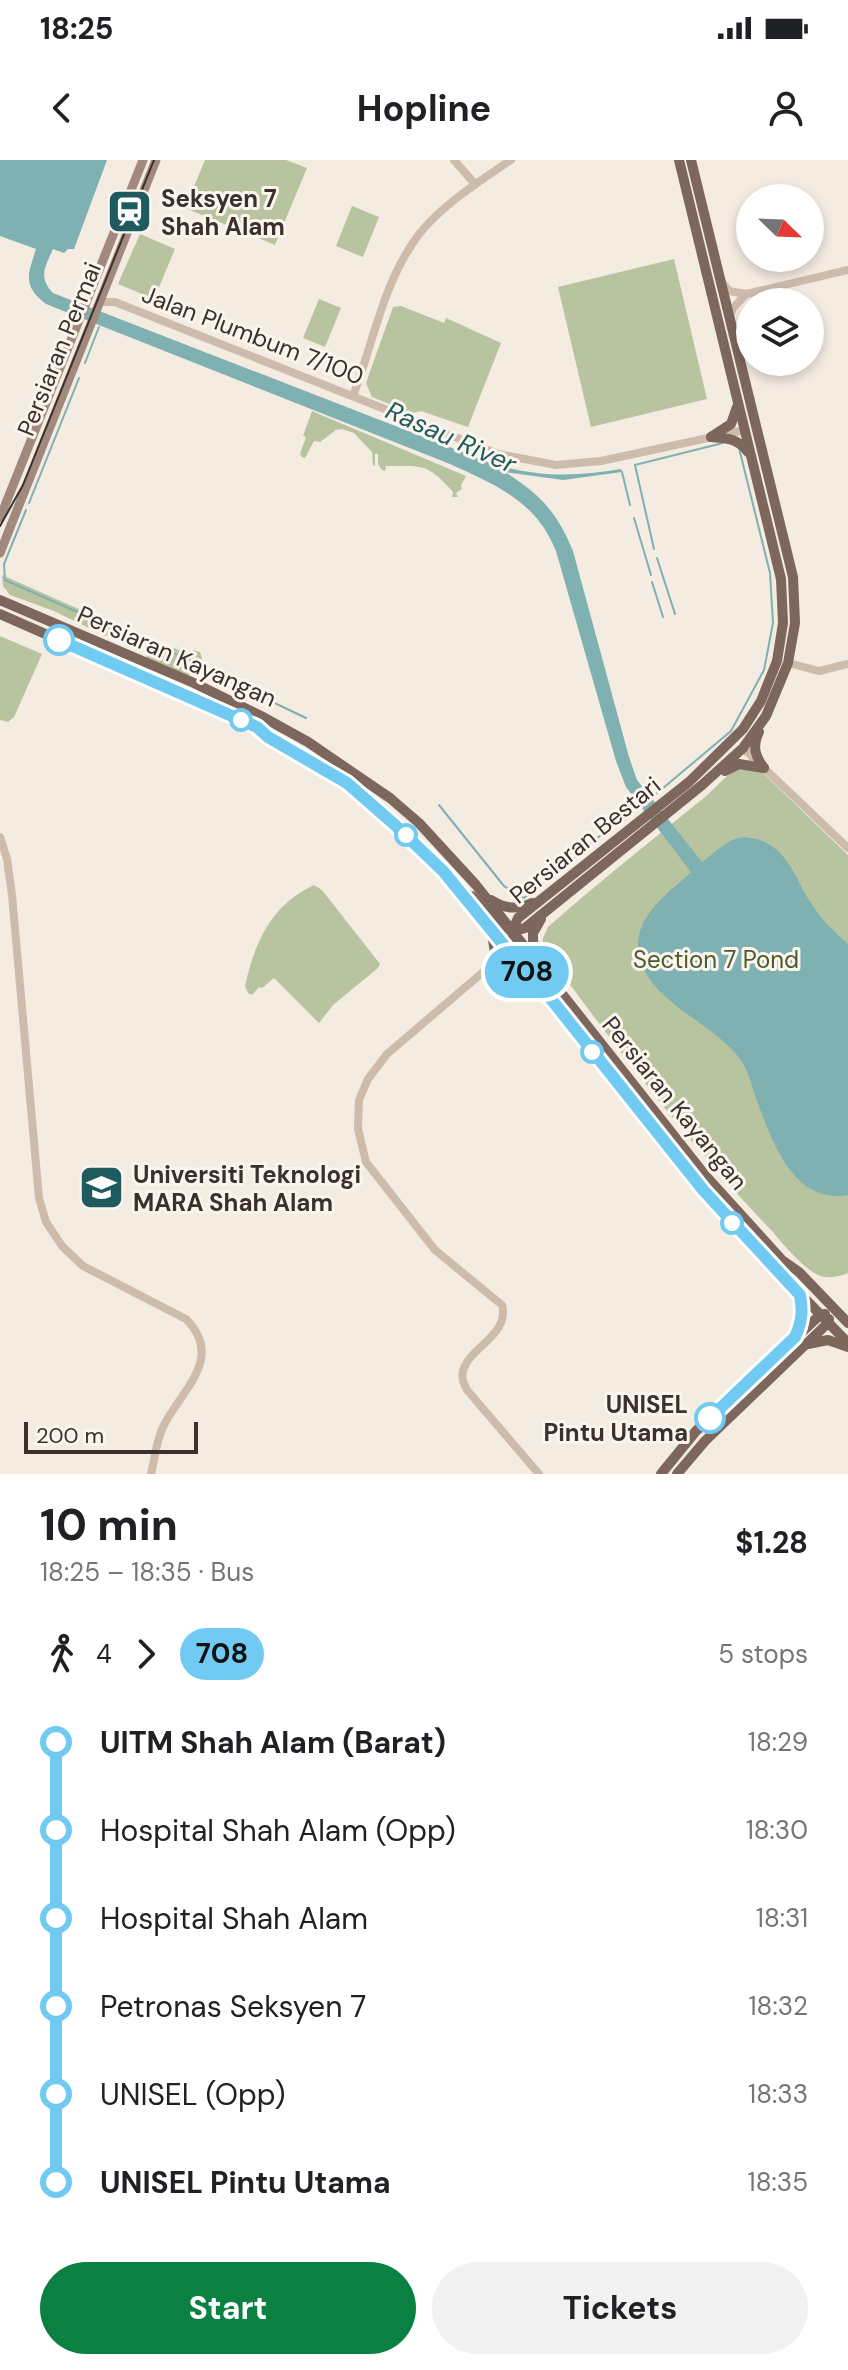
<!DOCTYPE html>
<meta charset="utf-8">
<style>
:root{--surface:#fff;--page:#f2f2f2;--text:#202124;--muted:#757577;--accent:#0b8043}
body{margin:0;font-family:"DM Sans",sans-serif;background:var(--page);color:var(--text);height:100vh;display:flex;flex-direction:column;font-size:30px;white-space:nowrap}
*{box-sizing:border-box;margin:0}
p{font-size:26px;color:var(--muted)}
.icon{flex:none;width:44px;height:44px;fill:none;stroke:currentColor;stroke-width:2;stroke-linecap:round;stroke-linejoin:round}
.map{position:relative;height:1314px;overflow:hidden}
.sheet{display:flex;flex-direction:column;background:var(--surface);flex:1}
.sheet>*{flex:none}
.badge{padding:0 16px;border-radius:26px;font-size:28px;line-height:52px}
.needle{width:52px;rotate:113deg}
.tools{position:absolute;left:736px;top:24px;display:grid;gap:16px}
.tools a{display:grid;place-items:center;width:88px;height:88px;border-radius:50%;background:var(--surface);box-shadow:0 4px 12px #0003;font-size:40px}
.scale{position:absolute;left:24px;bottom:20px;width:174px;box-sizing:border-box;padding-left:8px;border:4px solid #3b302b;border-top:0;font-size:22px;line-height:28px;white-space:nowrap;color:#3b302b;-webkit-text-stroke:6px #fbf5ee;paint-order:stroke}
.map>.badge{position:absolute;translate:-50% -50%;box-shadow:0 0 0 4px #fff}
.legs{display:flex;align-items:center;gap:12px;height:88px;padding:0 40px;font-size:26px}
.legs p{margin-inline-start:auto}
.head{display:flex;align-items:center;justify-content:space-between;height:136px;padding:0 40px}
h1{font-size:44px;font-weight:700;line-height:60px}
.primary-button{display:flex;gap:16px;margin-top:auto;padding:16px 40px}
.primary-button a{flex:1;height:92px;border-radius:48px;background:var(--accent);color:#fff;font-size:32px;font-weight:700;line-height:92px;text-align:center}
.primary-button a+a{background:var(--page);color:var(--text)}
ul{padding:0 40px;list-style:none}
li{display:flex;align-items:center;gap:28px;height:88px;font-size:30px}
li i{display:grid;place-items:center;width:12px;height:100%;margin:0 10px;background:currentColor}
li i::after{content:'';width:20px;height:20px;margin:-10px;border:6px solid;border-radius:50%;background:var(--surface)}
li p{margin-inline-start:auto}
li:first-child i{background:linear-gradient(#0000 50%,currentColor 0)}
li:last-child i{background:linear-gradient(currentColor 50%,#0000 0)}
.status{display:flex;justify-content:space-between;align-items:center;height:56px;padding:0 40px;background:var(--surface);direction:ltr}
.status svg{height:22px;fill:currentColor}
header{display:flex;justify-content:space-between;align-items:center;height:104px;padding:0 40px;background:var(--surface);font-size:36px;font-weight:700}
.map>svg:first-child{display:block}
.green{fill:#b8c4a0}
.water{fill:#7fb0b2}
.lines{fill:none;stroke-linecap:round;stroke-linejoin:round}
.stream{stroke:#7fb0b2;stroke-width:2}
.tertiary{stroke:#cdbbac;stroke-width:8}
.secondary{stroke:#a18a7d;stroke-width:9}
.primary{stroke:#7d675c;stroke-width:10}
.tram{stroke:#3b302b;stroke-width:2}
.line-1-casing{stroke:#fff;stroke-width:18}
.line-1{stroke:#71caf2;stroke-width:12}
.stop-1-dot{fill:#fff;stroke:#71caf2;stroke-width:4}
.labels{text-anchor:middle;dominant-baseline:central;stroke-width:6;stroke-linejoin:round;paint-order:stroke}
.poi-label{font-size:24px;font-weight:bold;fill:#3b302b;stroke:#fbf5ee;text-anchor:start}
.street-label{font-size:24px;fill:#3b302b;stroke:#fbf5ee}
.park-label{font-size:24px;fill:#4a5a2e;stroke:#fbf5ee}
.stop-label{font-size:24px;font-weight:bold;fill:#3b302b;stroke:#fbf5ee;text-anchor:end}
.water-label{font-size:26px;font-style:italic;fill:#1f5a5e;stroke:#fbf5ee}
</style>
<div class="status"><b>18:25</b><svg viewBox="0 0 49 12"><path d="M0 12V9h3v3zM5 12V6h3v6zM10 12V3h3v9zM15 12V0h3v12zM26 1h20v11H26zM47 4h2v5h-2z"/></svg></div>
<header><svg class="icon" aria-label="back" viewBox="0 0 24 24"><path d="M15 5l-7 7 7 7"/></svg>Hopline<svg class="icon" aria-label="person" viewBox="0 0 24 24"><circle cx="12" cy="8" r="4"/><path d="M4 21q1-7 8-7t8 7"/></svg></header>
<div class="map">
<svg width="848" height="1314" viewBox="0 0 848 1314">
<rect width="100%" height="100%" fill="#f4ebe1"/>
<!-- green -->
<g class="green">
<polygon points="205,0 286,0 307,8 275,85 185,48"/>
<polygon points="352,46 379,57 363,97 336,86"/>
<polygon points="140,74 175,89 154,139 118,124"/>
<polygon points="674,99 707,239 591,267 558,127"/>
<polygon points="319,139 341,148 325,187 303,178"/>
<polygon points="401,146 444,163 446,158 501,183 468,267 421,251 412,253 372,237 366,223 393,147"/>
<path d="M 312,251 L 466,316 L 461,325 L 462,329 L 456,333 L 458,337 L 452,337 L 453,332 C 427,303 424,306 386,306 L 385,311 L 382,310 L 378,304 L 378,294 L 375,294 L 375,305 L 373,306 L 372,292 L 354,273 L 342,269 L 336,270 L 320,282 L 314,281 L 305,298 L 302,297 L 300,294 L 306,277 L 303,276 Z"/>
<polygon points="2,415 117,466 113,473 105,476 54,451 10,435 3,426"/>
<polygon points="0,476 42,494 14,557 8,562 0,560"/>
<polygon points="155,481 190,494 193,490 200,492 202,498 196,512 187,516 146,498 152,485 192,502 195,500 153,483"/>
<path d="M 742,606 L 762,612 L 848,695 L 848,1113 C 839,1117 828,1119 818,1115 C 800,1106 783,1083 769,1068 C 686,981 614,884 542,787 L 543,778 L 548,767 C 599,722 652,680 705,637 C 717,627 727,613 742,606 Z"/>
<path d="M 314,725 L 322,730 L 380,804 L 378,808 L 333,845 L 319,863 L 274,818 L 262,828 L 259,827 L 252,835 L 248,833 L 245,826 C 255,782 271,745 314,725 Z"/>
</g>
<!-- water -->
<path class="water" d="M 0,0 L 107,0 L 74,89 L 68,89 L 64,93 L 53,89 C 45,107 38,117 53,133 L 493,304 C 538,317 575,317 621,309 L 622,312 L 563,320 L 505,312 C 540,334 557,352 573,391 L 629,597 L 637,620 L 702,702 C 713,694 725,682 738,678 C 744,676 751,678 756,679 C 788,687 795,719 811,743 C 821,759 834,772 848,784 L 848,1035 C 793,1045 771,979 756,938 C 752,926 748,910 740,899 C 712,860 638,839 638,784 C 639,752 670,732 691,712 L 626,627 L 616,601 L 556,391 C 536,341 496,325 450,304 L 46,144 C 22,126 28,114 36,89 L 0,76 Z"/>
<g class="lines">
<!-- stream -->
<g class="stream">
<polyline points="85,203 99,167"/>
<polyline points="622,312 630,345"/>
<polyline points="29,343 79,218"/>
<polyline points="26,350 4,404 5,420 116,469"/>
<polyline points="634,358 651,415"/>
<polyline points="654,389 635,305 723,283"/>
<polyline points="657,398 675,454"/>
<polyline points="652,422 663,457"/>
<polyline points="122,472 140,480"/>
<polyline points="153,484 197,503"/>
<polyline points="206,510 306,558"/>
<polyline points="650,639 731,571 764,510 773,463 770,413 739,288"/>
<polyline points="439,645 504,726 524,738 579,694"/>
<polyline points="583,689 639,646"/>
</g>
<!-- tertiary -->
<g class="tertiary">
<polyline points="454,0 475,24"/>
<polyline points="721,121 729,131 746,134 848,110"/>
<polyline points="100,142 115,142 498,294 556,305 601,301 745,270"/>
<polyline points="730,156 733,148 746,134"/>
<path d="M 353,236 C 373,184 383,123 417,77 C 438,48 481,20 511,0"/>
<polyline points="788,503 819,511 848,504"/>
<polyline points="743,588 848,688"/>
<path d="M 0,677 L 7,699 L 12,735 L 39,1038 L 46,1062 L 62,1086 L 83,1106 L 186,1159 C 225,1198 181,1231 164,1265 C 156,1280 155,1298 151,1314"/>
<path d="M 489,807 L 387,894 L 368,919 L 359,940 L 358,969 L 366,1002 L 435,1090 L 502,1145 C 510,1175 469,1187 463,1211 C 461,1218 464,1224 467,1230 L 539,1314"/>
</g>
<!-- secondary -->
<g class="secondary">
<polyline points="0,358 143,0"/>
<polyline points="0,393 156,0"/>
</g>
<!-- primary -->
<g class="primary">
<polyline points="711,277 731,264 737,247"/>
<path d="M 711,277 C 726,278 738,278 748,292"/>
<polyline points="0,440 194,523 261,556 308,582 390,638 419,663 476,725 705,1015 782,1100 799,1112 848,1163"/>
<polyline points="0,454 257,567 268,577 347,623 395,665 443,711 508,791 547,834 704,1031 738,1070 848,1183"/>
<path d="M 759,572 C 752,587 755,596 764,608"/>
<polyline points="725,611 739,604 764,608"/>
<path d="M 472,736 C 488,754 498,777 525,768 L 702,625 L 743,588 L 766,556 L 788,503 L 795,463 L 793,417 L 691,0"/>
<path d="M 491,740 C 505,749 517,750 532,743"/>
<polyline points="533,797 533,773 541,759"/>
<path d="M 526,802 C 513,785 507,779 518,758 L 689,622 L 743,569 L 761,541 L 777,501 L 783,463 L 781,419 L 679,0"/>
<polyline points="489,807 495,793 492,773"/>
<polyline points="489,807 503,804 523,810"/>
<polyline points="798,1172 803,1153 800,1137"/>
<polyline points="808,1184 828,1180 848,1187"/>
<polyline points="661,1314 696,1271 820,1155 825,1154"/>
<polyline points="677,1314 705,1281 828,1163 829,1159"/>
</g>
<!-- tram -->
<polyline class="tram" points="0,366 23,325 154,0"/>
</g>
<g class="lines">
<defs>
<path id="line-1" d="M 59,480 L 257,567 L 268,577 L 347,623 L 395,665 L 443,711 L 525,811 L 547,834 L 704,1031 L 800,1135 C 803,1151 802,1162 795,1177 L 710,1258"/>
</defs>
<!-- line-1 casing -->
<use href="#line-1" class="line-1-casing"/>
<!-- line-1 -->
<use href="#line-1" class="line-1"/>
</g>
<!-- icons -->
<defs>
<symbol id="station-square" viewBox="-11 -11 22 22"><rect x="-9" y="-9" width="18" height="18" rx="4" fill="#1f5a5e" stroke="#fbf5ee"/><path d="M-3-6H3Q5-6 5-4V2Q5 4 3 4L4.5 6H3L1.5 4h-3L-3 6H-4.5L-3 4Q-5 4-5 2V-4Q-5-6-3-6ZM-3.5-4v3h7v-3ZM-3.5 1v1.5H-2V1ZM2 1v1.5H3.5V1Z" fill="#fff"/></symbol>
<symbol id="university-square" viewBox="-11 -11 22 22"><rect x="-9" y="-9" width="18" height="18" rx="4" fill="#1f5a5e" stroke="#fbf5ee"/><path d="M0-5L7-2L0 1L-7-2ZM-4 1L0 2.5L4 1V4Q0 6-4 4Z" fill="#fff"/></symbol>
</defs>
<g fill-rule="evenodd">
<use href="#station-square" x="104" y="26" width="51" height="51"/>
<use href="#university-square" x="76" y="1002" width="51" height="51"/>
</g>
<!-- markers -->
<g class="stop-1-dot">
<circle cx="59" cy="480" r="14"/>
<circle cx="241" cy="560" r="10"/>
<circle cx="406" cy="675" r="10"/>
<circle cx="592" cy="892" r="10"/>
<circle cx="732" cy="1063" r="10"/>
<circle cx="710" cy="1258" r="14"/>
</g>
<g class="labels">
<!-- poi labels -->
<g class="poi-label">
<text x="161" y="38">Seksyen 7<tspan x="161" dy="28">Shah Alam</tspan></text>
<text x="133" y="1014">Universiti Teknologi<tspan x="133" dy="28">MARA Shah Alam</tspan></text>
</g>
<!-- street labels -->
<g class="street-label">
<text transform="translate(253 175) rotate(21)">Jalan Plumbum 7/100</text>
<text transform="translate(59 189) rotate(-68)">Persiaran Permai</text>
<text transform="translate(177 496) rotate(24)">Persiaran Kayangan</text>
<text transform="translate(585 680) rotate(-39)">Persiaran Bestari</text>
<text transform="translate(675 943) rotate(51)">Persiaran Kayangan</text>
</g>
<!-- park labels -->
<g class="park-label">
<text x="716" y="799">Section 7 Pond</text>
</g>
<!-- stop labels -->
<g class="stop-label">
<text x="688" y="1244">UNISEL<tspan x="688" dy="28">Pintu Utama</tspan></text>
</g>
<!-- water labels -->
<g class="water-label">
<text transform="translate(451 277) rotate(24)">Rasau River</text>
</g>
</g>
</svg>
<div class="tools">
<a><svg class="needle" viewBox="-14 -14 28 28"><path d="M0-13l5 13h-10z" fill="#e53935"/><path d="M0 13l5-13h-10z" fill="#757577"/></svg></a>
<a><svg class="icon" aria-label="layers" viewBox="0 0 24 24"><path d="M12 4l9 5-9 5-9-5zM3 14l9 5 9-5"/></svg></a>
</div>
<div class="scale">200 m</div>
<b class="badge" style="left:527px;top:812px;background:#71caf2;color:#111">708</b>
</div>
<section class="sheet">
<div class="head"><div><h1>10 min</h1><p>18:25 – 18:35 · Bus</p></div><b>$1.28</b></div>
<div class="legs"><svg class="icon" aria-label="walk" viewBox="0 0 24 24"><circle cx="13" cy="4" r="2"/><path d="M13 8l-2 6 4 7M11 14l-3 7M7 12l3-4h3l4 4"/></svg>4<svg class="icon" aria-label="forward" viewBox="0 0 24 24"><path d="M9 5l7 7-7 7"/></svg><b class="badge" style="background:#71caf2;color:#111">708</b><p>5 stops</p></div>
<ul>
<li><i style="color:#71caf2"></i><b>UITM Shah Alam (Barat)</b><p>18:29</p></li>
<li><i style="color:#71caf2"></i><span>Hospital Shah Alam (Opp)</span><p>18:30</p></li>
<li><i style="color:#71caf2"></i><span>Hospital Shah Alam</span><p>18:31</p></li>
<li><i style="color:#71caf2"></i><span>Petronas Seksyen 7</span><p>18:32</p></li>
<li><i style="color:#71caf2"></i><span>UNISEL (Opp)</span><p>18:33</p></li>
<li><i style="color:#71caf2"></i><b>UNISEL Pintu Utama</b><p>18:35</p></li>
</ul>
<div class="primary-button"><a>Start</a><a>Tickets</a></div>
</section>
